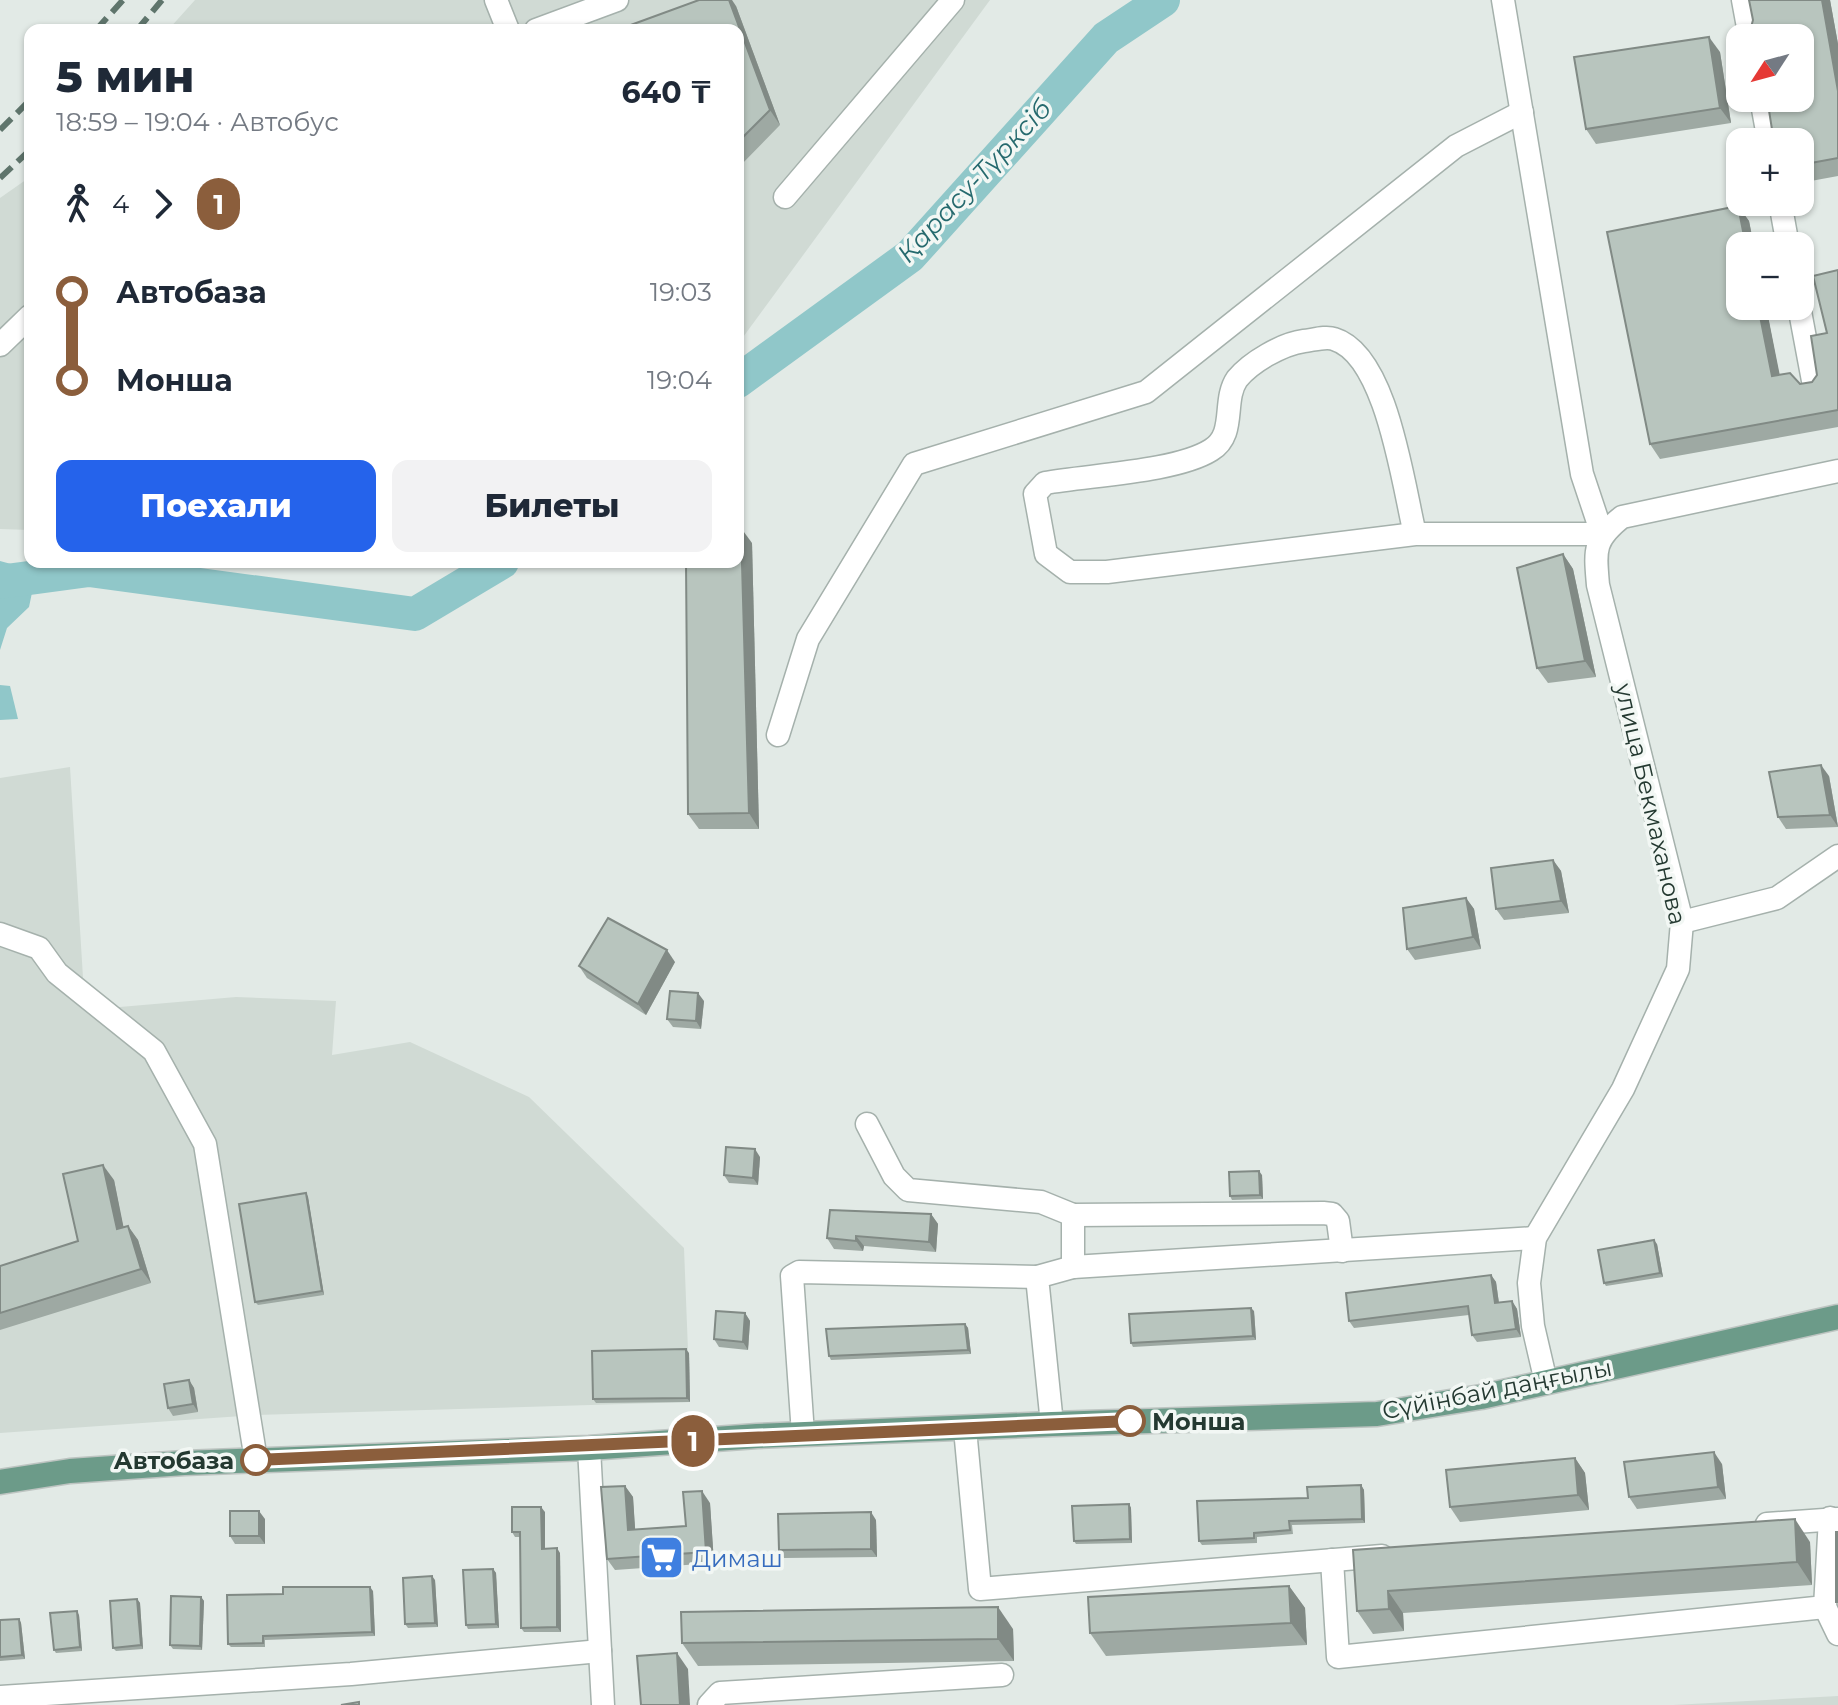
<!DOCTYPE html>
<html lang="ru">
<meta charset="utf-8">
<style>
:root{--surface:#fff;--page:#f2f2f3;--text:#1f2937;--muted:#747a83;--accent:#2563eb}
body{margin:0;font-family:Montserrat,sans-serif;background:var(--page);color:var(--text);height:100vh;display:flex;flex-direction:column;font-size:30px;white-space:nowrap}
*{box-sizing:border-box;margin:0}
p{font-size:26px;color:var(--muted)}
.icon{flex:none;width:44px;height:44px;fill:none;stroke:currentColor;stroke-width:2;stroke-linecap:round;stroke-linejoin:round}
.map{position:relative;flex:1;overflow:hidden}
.side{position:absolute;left:24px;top:24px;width:720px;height:544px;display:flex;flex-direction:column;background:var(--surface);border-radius:16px;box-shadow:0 2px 6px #0004}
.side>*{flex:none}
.badge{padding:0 16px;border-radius:26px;font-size:28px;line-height:52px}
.needle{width:52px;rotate:234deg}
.fabs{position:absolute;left:1726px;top:24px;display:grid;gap:16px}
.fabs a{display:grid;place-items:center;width:88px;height:88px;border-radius:16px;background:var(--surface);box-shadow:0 2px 6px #0004;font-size:40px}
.map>.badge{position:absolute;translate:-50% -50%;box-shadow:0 0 0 4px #fff}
.legs{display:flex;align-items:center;gap:12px;height:88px;padding:0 32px;font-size:26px}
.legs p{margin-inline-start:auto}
.headline{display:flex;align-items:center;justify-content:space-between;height:136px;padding:0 32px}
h1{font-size:44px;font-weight:800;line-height:60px}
.primary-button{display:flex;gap:16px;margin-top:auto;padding:16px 32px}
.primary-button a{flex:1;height:92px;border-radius:16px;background:var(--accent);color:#fff;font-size:32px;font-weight:800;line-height:92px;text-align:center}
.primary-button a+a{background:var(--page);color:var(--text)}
ul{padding:0 32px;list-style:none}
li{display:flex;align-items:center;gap:28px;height:88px;font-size:30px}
li i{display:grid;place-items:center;width:12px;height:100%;margin:0 10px;background:currentColor}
li i::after{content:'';width:20px;height:20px;margin:-10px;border:6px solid;border-radius:50%;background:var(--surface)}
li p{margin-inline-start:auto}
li:first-child i{background:linear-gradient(#0000 50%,currentColor 0)}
li:last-child i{background:linear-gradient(currentColor 50%,#0000 0)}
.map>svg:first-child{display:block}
.built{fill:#d0dad4}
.water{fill:#90c7c9}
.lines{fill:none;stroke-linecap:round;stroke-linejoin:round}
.river{stroke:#90c7c9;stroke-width:34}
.minor-casing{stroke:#a5b1ac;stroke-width:25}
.major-casing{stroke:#bdc4c1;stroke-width:27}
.minor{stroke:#fff;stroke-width:22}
.major{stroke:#6c9b89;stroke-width:24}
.rail{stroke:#5f756c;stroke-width:6;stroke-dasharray:16 8;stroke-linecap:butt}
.wall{fill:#9ea9a3}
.shaded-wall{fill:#818a85}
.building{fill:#b8c5be;stroke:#818a85;stroke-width:2}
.line-1-casing{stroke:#fff;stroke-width:18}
.line-1{stroke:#8b5e3c;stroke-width:12}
.stop-1-dot{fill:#fff;stroke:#8b5e3c;stroke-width:4}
.labels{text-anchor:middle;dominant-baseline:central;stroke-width:7;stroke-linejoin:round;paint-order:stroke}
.street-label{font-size:24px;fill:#243931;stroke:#f2f7f4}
.stop-label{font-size:24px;font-weight:bold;fill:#243931;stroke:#f2f7f4;text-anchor:start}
.shop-label{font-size:24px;fill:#366cbe;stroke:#f2f7f4;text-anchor:start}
.water-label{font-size:26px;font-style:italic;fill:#266a6e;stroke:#f2f7f4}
</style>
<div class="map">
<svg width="1838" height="1705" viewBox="0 0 1838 1705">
<rect width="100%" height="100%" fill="#e2eae6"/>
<!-- built -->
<g class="built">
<polygon points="195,0 990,0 738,344 738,30 168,30"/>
<polygon points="30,177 30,530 0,529 0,198"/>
<polygon points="70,767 85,1010 236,997 336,1001 332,1055 410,1042 529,1097 684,1248 690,1402 256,1415 0,1433 0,778"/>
<polygon points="1838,1696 1838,1705 1673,1705"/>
</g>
<!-- water -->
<g class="water">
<polygon points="0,561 11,564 34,583 29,607 7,628 0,650"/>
<polygon points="0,685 10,686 18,719 0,720"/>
</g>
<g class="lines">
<!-- river -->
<g class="river">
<polyline points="738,381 910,256 1106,38 1163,0"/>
<polyline points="0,582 89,570 415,614 502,562"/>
</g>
<defs>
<g id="minor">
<polyline points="496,0 508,30"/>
<polyline points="1743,0 1750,38"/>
<polyline points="536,30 617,0"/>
<polyline points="1761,98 1769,142"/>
<polyline points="785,197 953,0"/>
<polyline points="1780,202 1788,246"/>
<polyline points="1799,306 1814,386"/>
<polyline points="0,345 30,316"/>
<path d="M 1415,534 C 1403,485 1387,355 1334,339 C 1326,336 1313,340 1304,341 C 1282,344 1251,362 1237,379 C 1222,401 1237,434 1211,450 C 1176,472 1089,475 1045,483 L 1035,494 L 1046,554 L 1070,572 L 1107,572 L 1415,534 L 1602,534 L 1582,474 L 1503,0"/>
<polyline points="778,735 808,639 914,464 1146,392 1456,146 1522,112"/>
<polyline points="1682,922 1777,898 1838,856"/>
<polyline points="0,934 39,948 57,973 154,1051 205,1144 256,1460"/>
<polyline points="867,1124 894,1176 908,1190 1041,1202 1073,1215 1073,1267"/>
<polyline points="1073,1215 1323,1213 1332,1214 1338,1221 1342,1251"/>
<path d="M 1546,1382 L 1533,1326 L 1529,1283 L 1535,1238 L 1623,1089 L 1678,969 L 1682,922 L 1598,585 C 1595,550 1593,540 1622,517 L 1838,471"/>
<polyline points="1052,1424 1037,1277 1073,1267 1535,1238"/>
<polyline points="965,1429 980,1589 1382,1556"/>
<polyline points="803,1434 792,1276 799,1272 1037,1277"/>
<polyline points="589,1448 603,1705"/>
<polyline points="1767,1524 1838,1519"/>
<polyline points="1332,1560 1338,1657 1825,1607 1830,1518"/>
<polyline points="1825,1607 1838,1634"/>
<polyline points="0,1697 351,1674 600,1651"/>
<polyline points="709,1705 720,1693 1002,1675"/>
</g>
<polyline id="major" points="0,1482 70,1471 184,1463 589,1448 757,1436 1052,1424 1377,1414 1481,1397 1838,1317"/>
</defs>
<!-- minor casing -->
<use href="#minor" class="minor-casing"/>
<!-- major casing -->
<use href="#major" class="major-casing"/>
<!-- minor -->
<use href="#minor" class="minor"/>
<!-- major -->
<use href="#major" class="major"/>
<!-- rail -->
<g class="rail">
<polyline points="96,30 123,0"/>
<polyline points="137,30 162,0"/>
<polyline points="0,130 30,100"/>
<polyline points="0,178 30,150"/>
</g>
</g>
<!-- wall -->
<g class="wall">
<polygon points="1830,0 1838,44 1838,176 1800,183 1800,98 1750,31"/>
<polygon points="736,6 780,125 738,168 738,30"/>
<polygon points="1720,52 1731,123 1596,144 1586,129"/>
<polygon points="1738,206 1749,221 1754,246 1740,246 1740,306 1766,306 1779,375 1800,384 1812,382 1817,375 1827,333 1838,270 1838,427 1660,459 1650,444"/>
<polygon points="752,543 759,829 699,829 688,814"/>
<polygon points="1563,554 1573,569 1596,677 1548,683 1537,668"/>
<polygon points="1829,776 1838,827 1786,829 1778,817"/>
<polygon points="1553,860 1561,871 1569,913 1504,920 1496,909"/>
<polygon points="1466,898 1474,909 1481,949 1415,960 1407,949"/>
<polygon points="675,962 646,1015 587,978 579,966"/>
<polygon points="704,1001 701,1029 673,1027 667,1019"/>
<polygon points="760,1157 758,1185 729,1183 724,1175"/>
<polygon points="1262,1175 1263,1199 1232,1200 1230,1196"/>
<polygon points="114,1180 123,1227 128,1226 138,1240 151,1283 0,1330 0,1266 78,1241"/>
<polygon points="306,1193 308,1197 324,1295 258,1305 255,1302"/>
<polygon points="931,1214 938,1224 936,1252 864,1246 863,1251 834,1249 827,1238"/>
<polygon points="1657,1244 1663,1277 1606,1286 1604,1283"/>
<polygon points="1491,1275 1496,1282 1499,1303 1512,1301 1517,1309 1521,1337 1477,1342 1472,1335 1469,1315 1354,1328 1349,1321"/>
<polygon points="1254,1311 1256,1340 1133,1347 1131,1343"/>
<polygon points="745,1313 750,1321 748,1350 719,1347 714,1339"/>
<polygon points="965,1324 968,1328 971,1354 831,1360 829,1356"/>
<polygon points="689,1353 690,1402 596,1403 593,1399"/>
<polygon points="189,1380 194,1388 198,1412 173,1416 168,1408"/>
<polygon points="1575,1458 1585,1473 1589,1510 1460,1522 1450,1507"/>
<polygon points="1722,1464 1726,1499 1637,1509 1629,1497"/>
<polygon points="1361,1485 1364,1490 1365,1523 1292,1525 1293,1534 1257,1537 1257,1543 1202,1545 1199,1541 1308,1498"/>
<polygon points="625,1486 633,1497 635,1530 686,1526 710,1503 714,1563 615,1570 607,1559"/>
<polygon points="1129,1504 1131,1508 1132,1543 1076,1544 1074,1541"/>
<polygon points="545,1512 545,1549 560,1553 561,1632 524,1632 521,1628 520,1537 515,1537 512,1532"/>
<polygon points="265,1519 265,1544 235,1544 230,1536"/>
<polygon points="876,1520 877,1557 784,1558 779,1550"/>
<polygon points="1810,1542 1812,1585 1403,1613 1404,1631 1373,1634 1357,1611 1353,1550"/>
<polygon points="493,1569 496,1573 499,1628 468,1629 466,1625"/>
<polygon points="435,1580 438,1627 408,1628 405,1624"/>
<polygon points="1289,1586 1305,1608 1307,1645 1106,1656 1090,1633"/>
<polygon points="373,1591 375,1636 265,1640 265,1647 231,1647 228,1644"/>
<polygon points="201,1597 204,1601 202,1650 173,1649 170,1645"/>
<polygon points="137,1599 140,1603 143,1649 116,1651 113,1648"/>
<polygon points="79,1615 82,1651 56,1653 54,1650"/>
<polygon points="19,1619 21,1623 25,1659 0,1661 0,1620"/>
<polygon points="1013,1629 1014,1661 698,1666 682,1643"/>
</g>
<!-- shaded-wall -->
<g class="shaded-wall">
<polygon points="729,0 732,0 736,6 780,125 770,110"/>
<polygon points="1822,0 1830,0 1838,44 1838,91"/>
<polygon points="1709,37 1720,52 1731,123 1720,108"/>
<polygon points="1738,206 1749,221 1754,246 1746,246"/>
<polygon points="1758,306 1766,306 1783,391 1772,376"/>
<polygon points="741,528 752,543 759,829 749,813"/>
<polygon points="1563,554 1573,569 1596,677 1585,661"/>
<polygon points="1821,765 1829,776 1838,827 1830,815"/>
<polygon points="1553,860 1561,871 1569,913 1561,901"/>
<polygon points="1466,898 1474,909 1481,949 1473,937"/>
<polygon points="667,950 675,962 646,1015 638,1004"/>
<polygon points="698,993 704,1001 701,1029 696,1021"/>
<polygon points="755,1149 760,1157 758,1185 753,1178"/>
<polygon points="103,1165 114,1180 127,1244 117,1229"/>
<polygon points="1259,1171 1262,1175 1263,1199 1260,1195"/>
<polygon points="306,1193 308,1197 324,1295 322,1291"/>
<polygon points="931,1214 938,1224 936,1252 929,1242"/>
<polygon points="128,1226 138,1240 151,1283 141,1269"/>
<polygon points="856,1236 864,1246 863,1251 856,1241"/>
<polygon points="1654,1240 1657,1244 1663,1277 1660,1273"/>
<polygon points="1491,1275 1496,1282 1500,1311 1495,1303"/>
<polygon points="1512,1301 1517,1309 1521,1337 1516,1329"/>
<polygon points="1251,1308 1254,1311 1256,1340 1253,1336"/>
<polygon points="745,1313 750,1321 748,1350 743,1342"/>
<polygon points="965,1324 968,1328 971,1354 968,1350"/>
<polygon points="686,1349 689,1353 690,1402 687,1398"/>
<polygon points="189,1380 194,1388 198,1412 193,1404"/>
<polygon points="1714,1452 1722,1464 1726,1499 1718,1487"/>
<polygon points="1575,1458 1585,1473 1589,1510 1578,1495"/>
<polygon points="1361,1485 1364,1490 1365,1523 1362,1519"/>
<polygon points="625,1486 633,1497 636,1542 628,1530"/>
<polygon points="702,1491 710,1503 714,1563 706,1552"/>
<polygon points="1129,1504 1131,1508 1132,1543 1130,1539"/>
<polygon points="541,1507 545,1512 545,1553 542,1549"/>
<polygon points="259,1511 265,1519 265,1544 259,1536"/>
<polygon points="871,1512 876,1520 877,1557 871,1549"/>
<polygon points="1795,1519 1810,1542 1812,1585 1797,1562"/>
<polygon points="557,1548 560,1553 561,1632 557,1627"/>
<polygon points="493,1569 496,1573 499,1628 496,1624"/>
<polygon points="432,1576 435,1580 438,1627 435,1623"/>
<polygon points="1289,1586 1305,1608 1307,1645 1291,1623"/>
<polygon points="370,1587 373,1591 375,1636 372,1632"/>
<polygon points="1388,1591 1403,1613 1404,1631 1389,1609"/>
<polygon points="201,1597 204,1601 202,1650 200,1646"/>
<polygon points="137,1599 140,1603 143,1649 141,1645"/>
<polygon points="998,1607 1013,1629 1014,1661 998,1639"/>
<polygon points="77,1611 79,1615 82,1651 80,1647"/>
<polygon points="19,1619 21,1623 25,1659 22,1655"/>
<polygon points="677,1653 688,1669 690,1705 680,1705"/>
</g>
<!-- building -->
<g class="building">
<polygon points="699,0 729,0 770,110 738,142 738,30 617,30"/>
<polygon points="1749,0 1822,0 1838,91 1838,158 1800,165 1800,142 1774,142 1767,98 1800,98 1800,38 1755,38 1753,31 1750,31 1753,20"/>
<polygon points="1709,37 1720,108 1586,129 1574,57"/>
<polygon points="1738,206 1746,246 1740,246 1740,306 1758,306 1772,376 1790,373 1800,384 1812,382 1817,375 1811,336 1827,333 1813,276 1838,270 1838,410 1650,444 1607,232"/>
<polygon points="738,528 741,528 749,813 688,814 686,562 738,562"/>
<polygon points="1563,554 1585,661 1537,668 1517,568"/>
<polygon points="1821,765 1830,815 1778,817 1769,772"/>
<polygon points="1553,860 1561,901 1496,909 1491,868"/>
<polygon points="1466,898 1473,937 1407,949 1403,908"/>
<polygon points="608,918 667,950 638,1004 579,966"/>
<polygon points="670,991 698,993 696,1021 667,1019"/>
<polygon points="726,1147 755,1149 753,1178 724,1175"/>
<polygon points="103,1165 117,1229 128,1226 141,1269 0,1313 0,1266 78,1241 63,1174"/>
<polygon points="1259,1171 1260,1195 1230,1196 1229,1172"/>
<polygon points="306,1193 322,1291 255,1302 239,1204"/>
<polygon points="830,1210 931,1214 929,1242 856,1236 856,1241 827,1238"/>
<polygon points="1654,1240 1660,1273 1604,1283 1598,1250"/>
<polygon points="1491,1275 1495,1303 1512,1301 1516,1329 1472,1335 1468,1306 1349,1321 1346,1293"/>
<polygon points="1251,1308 1253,1336 1131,1343 1129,1314"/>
<polygon points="716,1311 745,1313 743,1342 714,1339"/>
<polygon points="965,1324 968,1350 829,1356 826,1329"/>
<polygon points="686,1349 687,1398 593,1399 592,1351"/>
<polygon points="189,1380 193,1404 168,1408 164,1384"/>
<polygon points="1714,1452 1718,1487 1629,1497 1624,1462"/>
<polygon points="1575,1458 1578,1495 1450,1507 1446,1470"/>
<polygon points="1361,1485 1362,1519 1289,1521 1290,1530 1254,1533 1254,1538 1199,1541 1197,1501 1308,1498 1307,1487"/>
<polygon points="625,1486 628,1530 686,1526 683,1492 702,1491 706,1552 607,1559 601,1487"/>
<polygon points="1129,1504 1130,1539 1074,1541 1072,1506"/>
<polygon points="512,1507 541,1507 542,1549 557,1548 557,1627 521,1628 520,1532 512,1532"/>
<rect x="230" y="1511" width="29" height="25"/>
<polygon points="871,1512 871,1549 779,1550 778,1514"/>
<polygon points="1795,1519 1797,1562 1388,1591 1389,1609 1357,1611 1353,1550"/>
<rect x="1836" y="1532" width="2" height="70"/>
<polygon points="493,1569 496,1624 466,1625 463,1570"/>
<polygon points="432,1576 435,1623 405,1624 403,1578"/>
<polygon points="1289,1586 1291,1623 1090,1633 1088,1597"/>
<polygon points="283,1587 370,1587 372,1632 263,1636 263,1643 228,1644 227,1595 283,1594"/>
<polygon points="171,1596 201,1597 200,1646 170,1645"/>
<polygon points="137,1599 141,1645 113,1648 110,1601"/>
<polygon points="998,1607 998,1639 682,1643 681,1612"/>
<polygon points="77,1611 80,1647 54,1650 50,1613"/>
<polygon points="19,1619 22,1655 0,1657 0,1620"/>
<polygon points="677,1653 680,1705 641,1705 637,1656"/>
<polygon points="359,1702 359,1705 341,1705"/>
</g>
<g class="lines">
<defs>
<polyline id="line-1" points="256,1460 1130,1421"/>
</defs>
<!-- line-1 casing -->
<use href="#line-1" class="line-1-casing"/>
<!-- line-1 -->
<use href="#line-1" class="line-1"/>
</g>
<!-- icons -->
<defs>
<symbol id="supermarket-square" viewBox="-11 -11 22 22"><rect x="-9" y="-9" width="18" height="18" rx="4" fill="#3f7fe0" stroke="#f2f7f4"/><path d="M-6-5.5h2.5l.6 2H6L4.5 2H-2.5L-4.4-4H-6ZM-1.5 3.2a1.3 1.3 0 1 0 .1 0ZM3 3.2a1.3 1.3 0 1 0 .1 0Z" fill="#fff"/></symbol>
</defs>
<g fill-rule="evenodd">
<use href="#supermarket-square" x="636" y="1532" width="51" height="51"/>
</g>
<!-- markers -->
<g class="stop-1-dot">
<circle cx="1130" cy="1421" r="14"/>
<circle cx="256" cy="1460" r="14"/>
</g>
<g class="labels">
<!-- street labels -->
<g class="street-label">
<text transform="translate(1651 804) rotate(77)">улица Бекмаханова</text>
<text transform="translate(1497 1389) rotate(-11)">Сүйінбай даңғылы</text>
</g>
<!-- stop labels -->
<g class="stop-label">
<text x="1152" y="1421">Монша</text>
<text x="234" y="1460" text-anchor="end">Автобаза</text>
</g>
<!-- shop labels -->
<g class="shop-label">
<text x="692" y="1558">Димаш</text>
</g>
<!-- water labels -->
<g class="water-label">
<text transform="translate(974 181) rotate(-47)">Қарасу-Түрксіб</text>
</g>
</g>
</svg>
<div class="fabs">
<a><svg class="needle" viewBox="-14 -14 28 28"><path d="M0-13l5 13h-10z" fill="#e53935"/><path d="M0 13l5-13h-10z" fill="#747a83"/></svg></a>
<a>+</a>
<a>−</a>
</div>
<b class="badge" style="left:693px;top:1441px;background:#8b5e3c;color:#fff">1</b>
<section class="side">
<div class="headline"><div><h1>5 мин</h1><p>18:59 – 19:04 · Автобус</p></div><b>640 ₸</b></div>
<div class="legs"><svg class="icon" aria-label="walk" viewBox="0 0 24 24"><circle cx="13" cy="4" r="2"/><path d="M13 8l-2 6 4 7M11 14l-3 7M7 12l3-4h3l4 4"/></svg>4<svg class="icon" aria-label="forward" viewBox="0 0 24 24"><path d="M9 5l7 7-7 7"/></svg><b class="badge" style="background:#8b5e3c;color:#fff">1</b></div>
<ul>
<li><i style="color:#8b5e3c"></i><b>Автобаза</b><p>19:03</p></li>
<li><i style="color:#8b5e3c"></i><b>Монша</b><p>19:04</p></li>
</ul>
<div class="primary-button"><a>Поехали</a><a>Билеты</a></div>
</section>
</div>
